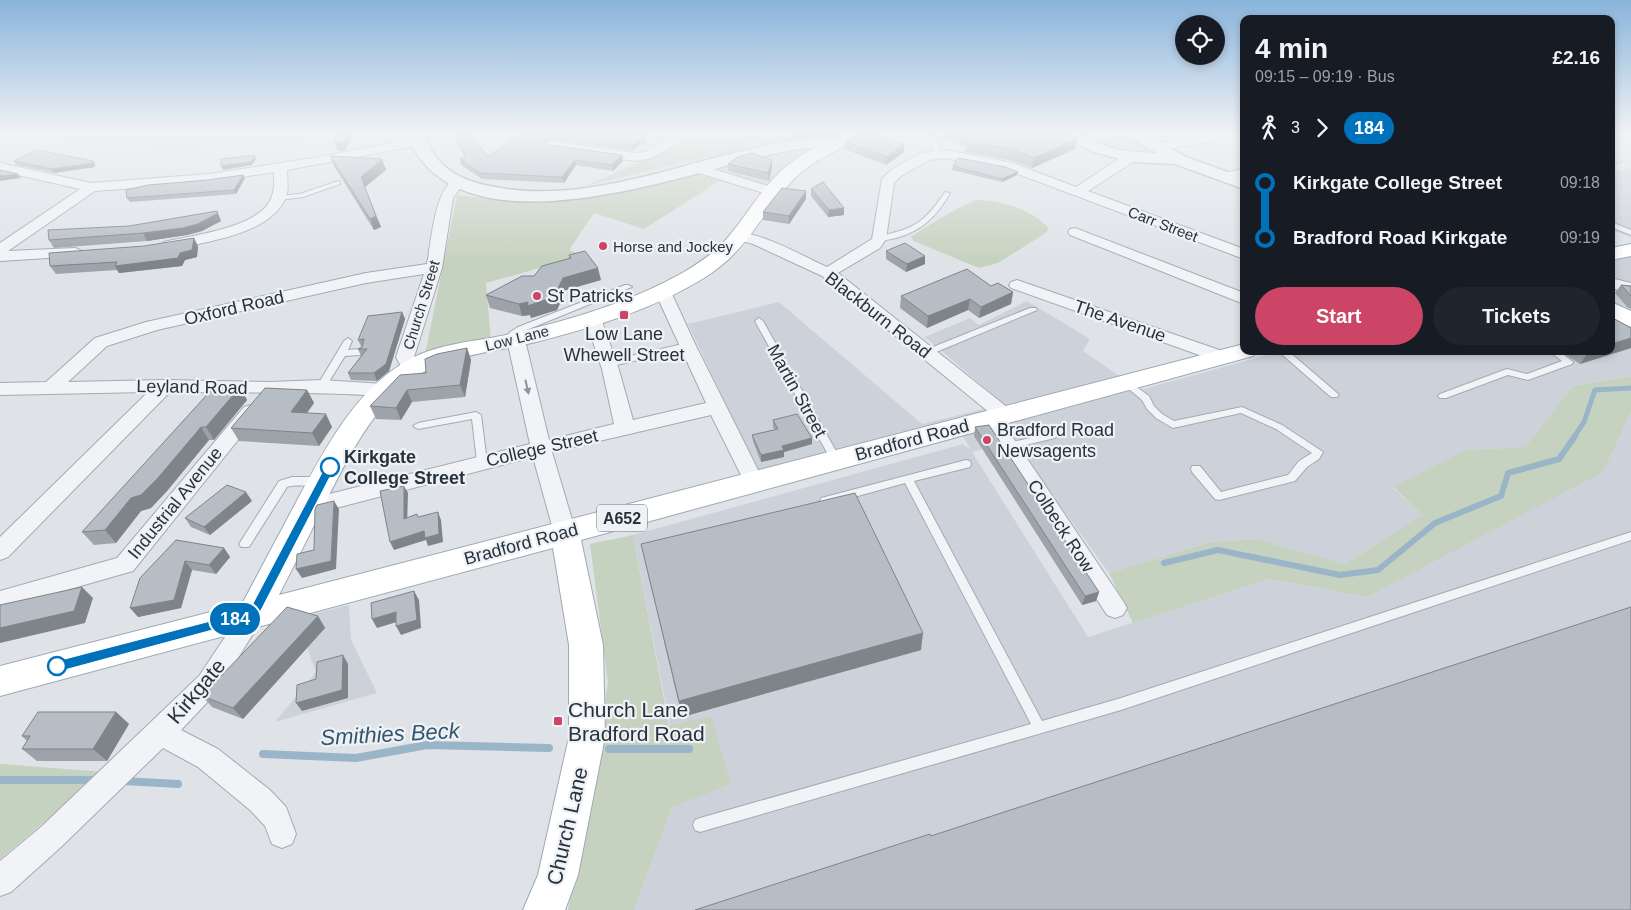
<!DOCTYPE html>
<meta charset="utf-8">
<style>
:root{--surface:#171b24;--page:#20242c;--text:#f1f3f6;--muted:#9ea1a6;--accent:#cc4566}
body{margin:0;font-family:Arial,sans-serif;background:var(--page);color:var(--text);height:100vh;display:flex;flex-direction:column;font-size:19px;white-space:nowrap}
*{box-sizing:border-box;margin:0}
p{font-size:16px;color:var(--muted)}
.icon{flex:none;width:28px;height:28px;fill:none;stroke:currentColor;stroke-width:2;stroke-linecap:round;stroke-linejoin:round}
.map{position:relative;flex:1;overflow:hidden}
.side{position:absolute;left:1240px;top:15px;width:375px;height:340px;display:flex;flex-direction:column;background:var(--surface);border-radius:10px;box-shadow:0 2px 8px #0003}
.side>*{flex:none}
.badge{padding:0 10px;border-radius:16px;font-size:18px;line-height:32px}
.tools{position:absolute;left:1175px;top:15px;display:grid;gap:10px}
.tools a{display:grid;place-items:center;width:50px;height:50px;border-radius:50%;background:var(--surface);box-shadow:0 2px 8px #0003;font-size:25px}
.map>.badge{position:absolute;translate:-50% -50%;box-shadow:0 0 0 2px #fff}
.legs{display:flex;align-items:center;gap:8px;height:55px;padding:0 15px;font-size:16px}
.legs p{margin-inline-start:auto}
.headline{display:flex;align-items:center;justify-content:space-between;height:85px;padding:0 15px}
h1{font-size:28px;font-weight:700;line-height:38px}
.action{display:flex;gap:10px;margin-top:auto;padding:10px 15px}
.action a{flex:1;height:58px;border-radius:30px;background:var(--accent);color:#fff;font-size:20px;font-weight:700;line-height:58px;text-align:center}
.action a+a{background:var(--page);color:var(--text)}
ul{padding:0 15px;list-style:none}
li{display:flex;align-items:center;gap:18px;height:55px;font-size:19px}
li i{display:grid;place-items:center;width:8px;height:100%;margin:0 6px;background:currentColor}
li i::after{content:'';width:12px;height:12px;margin:-6px;border:4px solid;border-radius:50%;background:var(--surface)}
li p{margin-inline-start:auto}
li:first-child i{background:linear-gradient(#0000 50%,currentColor 0)}
li:last-child i{background:linear-gradient(currentColor 50%,#0000 0)}
.map>svg:first-child{display:block}
.built{fill:#cdd2da}
.green{fill:#c6d2c0}
.lines{fill:none;stroke-linecap:round;stroke-linejoin:round}
.stream-far2{stroke:#9ab5c7;stroke-width:5}
.stream-far1{stroke:#9ab5c7;stroke-width:6}
.stream{stroke:#9ab5c7;stroke-width:8}
.service-casing{stroke:#a4aab2;stroke-width:2}
.minor-casing{stroke:#a4aab2;stroke-width:2}
.tertiary-casing{stroke:#a4aab2;stroke-width:3}
.primary-casing{stroke:#9ea9b3;stroke-width:2}
.path{stroke:#bdc1c6;stroke-width:2.5;stroke-dasharray:2.5 2.5;stroke-linecap:butt}
.service{fill:#f1f3f6;fill-rule:evenodd}
.minor{fill:#f1f3f6;fill-rule:evenodd}
.tertiary{fill:#f1f3f6;fill-rule:evenodd}
.primary{fill:#fff;fill-rule:evenodd}
.wall{fill:#9da3a9}
.shaded-wall{fill:#7f8489}
.building{fill:#b6bdc4;stroke:#7f8489}
.oneway{fill:#8c929a}
.line-1{fill:#0072bc;stroke:#fff}
.poi-dot{fill:#cc4566;stroke:#eef2f5;stroke-width:2}
.stop-1-dot{fill:#fff;stroke:#0072bc;stroke-width:2.5}
.labels{text-anchor:middle;dominant-baseline:central;stroke-width:4.5;stroke-linejoin:round;paint-order:stroke}
.far-street-label{font-size:15px;fill:#28323e;stroke:#eef2f5}
.far-poi-label{font-size:15px;fill:#28323e;stroke:#eef2f5;text-anchor:start}
.shield{fill:#eef2f5;stroke:#636c75;stroke-width:1}
.shield-label{font-size:16px;font-weight:bold;fill:#28323e}
.poi-label{font-size:18px;fill:#28323e;stroke:#eef2f5;text-anchor:start}
.street-label{font-size:18px;fill:#28323e;stroke:#eef2f5}
.stop-label{font-size:18px;font-weight:bold;fill:#28323e;stroke:#eef2f5;text-anchor:start}
.near-street-label{font-size:21px;fill:#28323e;stroke:#eef2f5}
.near-poi-label{font-size:21px;fill:#28323e;stroke:#eef2f5;text-anchor:start}
.near-water-label{font-size:22px;font-style:italic;fill:#335572;stroke:#eef2f5}
</style>
<div class="map">
<svg width="1631" height="910" viewBox="0 0 1631 910">
<rect width="100%" height="100%" fill="#dfe3e8"/>
<!-- built -->
<g class="built">
<polygon points="53,134 317,134 315,136 286,143 193,149 123,147 48,137"/>
<polygon points="796,134 851,134 837,141 770,189 713,168 765,154"/>
<polygon points="1080,134 1131,134 1161,153 1111,146"/>
<polygon points="1631,168 1631,237 1630,237 1611,230 1611,172"/>
<polygon points="1631,256 1631,312 1611,301 1611,262"/>
<polygon points="1027,301 1090,339 1083,351 1140,390 1281,351 1611,351 1611,314 1631,325 1631,376 1573,386 1525,447 1465,450 1393,488 1422,515 1345,564 1257,539 1210,542 1109,573 1013,441 972,452 1088,637 1269,579 1367,597 1631,411 1631,910 634,910 672,807 670,726 633,535 963,444 971,450 954,422 758,472 688,324 779,302 922,424 1004,404 925,337 970,318 979,325"/>
<polygon points="349,605 351,640 377,693 275,722 316,672 296,618"/>
</g>
<!-- green -->
<g class="green">
<polygon points="53,134 183,134 197,135 182,149 123,147 48,137"/>
<polygon points="745,134 796,134 778,145 708,157 585,186 695,138 741,138"/>
<polygon points="692,173 721,180 644,229 594,213 569,250 583,256 486,283 491,341 425,355 457,195 517,202 571,199 606,196"/>
<path d="M 975,200 C 1000,200 1033,209 1049,229 L 1044,234 L 998,263 L 979,268 L 914,241 L 911,237 C 932,222 953,211 975,200 Z"/>
<polygon points="1631,376 1631,411 1603,472 1367,597 1269,579 1133,623 1109,573 1210,542 1257,539 1345,564 1422,515 1393,487 1465,450 1525,447 1573,386"/>
<polygon points="633,535 669,726 711,716 731,784 672,807 634,910 568,910 608,683 590,544"/>
<polygon points="0,764 2,764 104,772 0,859"/>
</g>
<g class="lines">
<!-- stream-far2 -->
<polyline class="stream-far2" points="1574,437 1584,422 1595,390 1631,388"/>
<!-- stream-far1 -->
<polyline class="stream-far1" points="1164,563 1218,550 1340,575 1378,570 1435,523 1501,496 1508,473 1559,459 1575,436"/>
<!-- stream -->
<g class="stream">
<polyline points="609,749 689,749"/>
<polyline points="263,754 356,758 427,745 549,748"/>
<polyline points="0,780 96,780"/>
<polyline points="123,781 178,784"/>
</g>
<defs>
<g id="service">
<polygon points="940,134 947,134 937,140 941,155 938,157 935,155 931,139"/>
<polygon points="338,181 340,182 340,184 303,197 279,200 275,198 279,196 300,194"/>
<path d="M 945,192 L 950,193 C 937,216 922,231 896,238 C 890,239 883,241 876,241 L 876,237 C 913,229 924,224 945,192 Z"/>
<polygon points="1611,222 1631,230 1631,235 1611,227"/>
<polygon points="625,285 628,285 632,287 524,331 516,336 511,344 505,344 504,342 510,332 518,327"/>
<polygon points="1030,308 1036,308 1037,310 929,355 926,356 922,353 923,351"/>
<polygon points="759,318 763,321 841,460 840,462 832,462 831,460 755,321"/>
<polygon points="348,338 352,341 348,350 360,349 364,352 360,355 345,356 325,388 319,388 317,386 344,341"/>
<polygon points="687,343 690,344 691,346 690,348 608,367 604,364 608,361"/>
<polygon points="1278,351 1288,351 1337,393 1339,395 1337,397 1331,397"/>
<polygon points="1549,351 1559,351 1573,362 1572,364 1528,380 1508,375 1446,398 1440,398 1438,396 1440,394 1504,370 1507,369 1527,374 1562,361"/>
<polygon points="1127,380 1149,396 1154,406 1162,414 1174,421 1242,407 1282,425 1323,452 1319,459 1307,467 1295,481 1219,500 1215,499 1192,472 1191,469 1192,466 1200,466 1221,492 1288,475 1299,461 1312,453 1276,429 1241,413 1173,428 1156,418 1147,409 1142,400 1124,385 1122,383 1124,381"/>
<polygon points="476,412 481,415 487,462 482,466 477,462 472,419 418,429 413,426 418,423"/>
<polygon points="1052,433 1057,436 1055,438 1008,449 1003,446 1008,443"/>
<polygon points="966,460 970,461 971,464 970,467 914,481 1042,721 1121,698 1631,532 1631,540 1121,710 700,832 695,830 693,825 695,820 700,818 1031,724 905,483 825,505 821,504 820,501 821,498 825,497"/>
<path d="M 292,477 L 321,477 L 326,481 C 319,489 297,483 287,487 L 249,547 L 241,547 L 239,544 L 241,541 L 279,481 Z"/>
</g>
<g id="minor">
<polygon points="677,134 692,134 653,158 635,161 551,149 545,145 551,141 635,153 645,152"/>
<polygon points="1210,134 1236,134 1230,138 1158,151 1152,147 1158,143"/>
<path d="M 417,138 L 423,142 L 421,145 L 287,170 C 287,179 289,189 286,197 C 271,235 204,242 169,250 L 164,248 L 161,245 L 164,242 C 192,235 262,228 272,196 C 275,188 274,180 274,172 L 210,182 L 95,191 L 8,251 L 75,248 L 80,250 L 83,253 L 80,256 L 0,261 L 0,243 L 80,189 L 0,171 L 0,163 L 91,183 L 210,174 L 319,157 Z"/>
<path d="M 945,150 L 1013,163 L 1076,187 L 1126,154 L 1136,154 L 1138,157 L 1136,160 L 1088,191 L 1244,249 L 1244,259 L 1005,169 L 945,158 L 929,160 L 901,176 L 894,183 L 886,239 L 880,248 L 838,273 L 1012,411 L 1015,415 L 1012,419 L 1001,420 L 1123,601 L 1127,608 L 1123,615 L 1115,618 L 1107,615 L 980,419 L 983,414 L 990,413 L 822,276 L 753,244 L 734,239 L 732,236 L 734,233 C 753,228 807,258 827,267 L 872,239 L 882,179 L 891,170 L 921,153 Z"/>
<polygon points="694,163 778,189 780,192 773,196 689,170 687,167 689,164"/>
<polygon points="1244,169 1244,177 1223,181 1216,177 1218,174"/>
<path d="M 457,179 L 464,183 L 453,198 L 442,268 L 414,357 L 422,367 L 419,371 C 407,374 401,368 396,357 L 424,274 L 366,283 L 157,330 L 107,346 L 68,382 L 165,380 L 270,382 L 322,380 L 384,384 L 391,386 L 393,390 L 391,394 L 384,396 C 313,391 241,393 170,392 L 8,557 L 0,560 L 0,537 L 148,392 L 0,395 L 0,383 L 46,382 L 95,338 L 146,322 L 366,273 L 427,264 C 431,244 435,184 457,179 Z"/>
<polygon points="1075,228 1244,293 1244,304 1070,235 1068,232 1070,229"/>
<polygon points="1611,278 1631,283 1631,293 1611,288"/>
<polygon points="1017,280 1228,353 1231,357 1228,361 1222,362 1216,361 1011,288 1009,285 1011,282"/>
<polygon points="663,287 669,289 671,292 696,346 764,482 761,487 754,489 747,487 711,415 552,452 576,533 573,539 565,541 557,539 554,533 533,457 309,515 302,513 298,507 302,501 309,499 530,444 507,340 510,336 516,335 522,336 525,340 549,440 614,424 602,369 585,318 587,314 599,314 601,318 619,370 633,420 706,403 655,292 657,289"/>
<polygon points="251,405 258,407 260,411 258,415 133,571 0,609 0,591 117,558 244,407"/>
<polygon points="253,604 261,607 265,614 261,621 217,692 181,730 218,749 270,790 286,807 296,834 292,844 282,848 272,844 265,826 250,810 198,767 163,748 61,847 11,892 0,896 0,861 41,827 199,676 245,607"/>
</g>
<g id="tertiary">
<path d="M 407,134 L 423,134 C 437,168 459,181 495,187 C 576,203 660,171 738,152 C 771,145 806,133 840,142 L 842,145 L 840,148 C 831,151 822,148 813,148 C 798,148 783,152 768,155 C 677,176 454,259 407,134 Z"/>
<path d="M 1060,134 C 1084,133 1085,138 1106,146 C 1122,152 1139,152 1157,153 L 1129,137 L 1127,134 L 1146,134 L 1186,157 L 1244,178 L 1244,189 L 1175,164 L 1131,162 L 1094,152 L 1062,137 Z"/>
</g>
<g id="primary">
<path d="M 843,134 L 866,134 L 863,138 C 839,149 812,160 793,180 C 759,215 749,250 704,278 C 652,310 594,327 536,342 C 491,353 439,355 403,386 C 366,419 345,464 323,507 C 309,536 294,565 279,595 L 1244,344 L 1244,351 L 1256,351 L 1253,356 L 581,540 L 603,645 L 605,737 L 578,875 L 565,910 L 523,910 L 538,875 L 569,737 L 569,645 L 553,548 L 0,696 L 0,666 L 242,604 C 259,572 276,540 293,508 C 322,455 351,394 405,362 C 434,344 472,342 506,335 C 567,321 629,303 684,272 C 697,264 710,256 720,246 C 743,223 757,193 781,171 C 799,154 821,144 843,134 Z"/>
<polygon points="1631,244 1631,256 1611,260 1611,248"/>
<polygon points="1611,302 1631,311 1631,327 1611,318"/>
</g>
</defs>
<!-- service casing -->
<use href="#service" class="service-casing"/>
<!-- minor casing -->
<use href="#minor" class="minor-casing"/>
<!-- tertiary casing -->
<use href="#tertiary" class="tertiary-casing"/>
<!-- primary casing -->
<use href="#primary" class="primary-casing"/>
<!-- path -->
<g class="path">
<polyline points="1611,138 1631,138"/>
<polyline points="1611,164 1631,160"/>
</g>
<!-- service -->
<use href="#service" class="service"/>
<!-- minor -->
<use href="#minor" class="minor"/>
<!-- tertiary -->
<use href="#tertiary" class="tertiary"/>
<!-- primary -->
<use href="#primary" class="primary"/>
</g>
<!-- wall -->
<g class="wall">
<polygon points="453,134 470,134 488,157 519,134 646,134 647,144 640,145 633,151 551,139 546,142 549,145 622,155 623,161 613,171 576,165 564,183 482,179 461,165 460,159 465,157"/>
<polygon points="797,134 839,134 830,138 798,138 797,136"/>
<polygon points="925,134 937,134 932,136"/>
<polygon points="943,134 1066,134 1077,138 1075,149 1032,168 1013,161 965,152 966,146 942,139"/>
<polygon points="845,141 904,152 886,165 844,149"/>
<polygon points="330,156 382,159 386,170 365,187 381,227 374,230 334,166"/>
<polygon points="772,160 772,168 769,181 728,171 728,164"/>
<polygon points="14,161 95,164 95,167 54,173 16,165"/>
<polygon points="953,166 1017,175 1002,182 952,170"/>
<polygon points="243,175 245,178 236,194 130,202 127,198 208,180"/>
<polygon points="811,189 844,208 844,215 828,217 811,196"/>
<polygon points="806,191 806,199 789,224 763,220 763,212"/>
<polygon points="217,211 221,221 202,231 187,235 147,241 54,248 49,240"/>
<polygon points="198,246 197,257 185,260 182,266 119,273 117,270 56,274 50,266"/>
<polygon points="886,251 925,256 925,264 906,272 886,259"/>
<polygon points="569,255 601,280 566,290 557,310 531,318 530,315 522,316 490,308 486,295 534,276 569,258"/>
<polygon points="1621,285 1631,286 1631,309 1627,307 1615,293"/>
<polygon points="991,286 1013,292 1011,304 979,318 968,310 927,328 900,308 901,296"/>
<polygon points="402,312 405,319 389,371 377,381 351,380 348,373 361,356 358,349 362,347 361,346 358,340"/>
<polygon points="1631,328 1631,348 1580,364 1560,351 1611,351"/>
<polygon points="467,348 471,360 465,397 412,402 401,420 376,419 370,406"/>
<polygon points="240,387 247,400 214,440 209,440 167,491 151,508 141,511 116,543 94,545 82,532"/>
<polygon points="307,390 314,403 307,413 332,427 319,446 239,441 231,428"/>
<polygon points="773,420 812,444 784,452 784,457 761,462 753,441 752,435 775,430 773,427"/>
<polygon points="975,427 1099,592 1096,601 1082,605 974,436"/>
<polygon points="252,501 210,535 191,527 185,518"/>
<polygon points="176,540 224,548 230,557 216,574 192,570 181,608 138,617"/>
<polygon points="641,544 921,650 682,717"/>
<polygon points="318,616 325,628 243,719 212,707 202,696"/>
<polygon points="116,712 129,724 107,761 37,761 22,749 27,741 22,736"/>
</g>
<!-- shaded-wall -->
<g class="shaded-wall">
<polygon points="347,134 353,134 346,150 338,151 335,144"/>
<polygon points="550,134 551,139 543,144 542,139"/>
<polygon points="830,134 839,134 830,138"/>
<polygon points="1077,138 1075,149 1032,168 1034,158"/>
<polygon points="639,139 640,145 633,151 633,145"/>
<polygon points="904,144 904,152 886,165 887,157"/>
<polygon points="255,155 256,159 252,165 223,170 221,166"/>
<polygon points="622,155 623,161 613,171 612,165"/>
<polygon points="382,159 386,170 365,187 361,177"/>
<polygon points="575,160 576,165 564,183 562,177"/>
<polygon points="772,160 772,168 769,181 768,173"/>
<polygon points="93,161 95,164 95,167 54,173 51,169"/>
<polygon points="1018,172 1017,175 1002,182 1002,179"/>
<polygon points="18,174 21,178 0,181 0,176"/>
<polygon points="243,175 245,178 236,194 234,190"/>
<polygon points="806,191 806,199 789,224 789,216"/>
<polygon points="844,208 844,215 828,217 829,210"/>
<polygon points="217,211 221,221 202,231 187,235 147,241 143,233"/>
<polygon points="376,216 381,227 374,230 370,219"/>
<polygon points="194,238 198,246 197,257 185,260 182,266 119,273 115,266 180,253"/>
<polygon points="925,256 925,264 906,272 907,264"/>
<polygon points="598,268 601,280 566,290 557,310 531,318 530,315 522,316 519,304 528,302 563,278"/>
<polygon points="1013,292 1011,304 979,318 981,307"/>
<polygon points="970,299 968,310 927,328 928,316"/>
<polygon points="402,312 405,319 389,371 377,381 374,373"/>
<polygon points="1631,338 1631,348 1580,364 1589,351 1611,351 1611,344"/>
<polygon points="467,348 471,360 465,397 460,385"/>
<polygon points="240,387 247,400 214,440 206,427"/>
<polygon points="307,390 314,403 298,425 291,412"/>
<polygon points="407,390 412,402 401,420 396,408"/>
<polygon points="326,414 332,427 319,446 312,433"/>
<polygon points="201,427 209,440 167,491 151,508 141,511 116,543 105,530 131,498"/>
<polygon points="812,438 812,444 784,452 784,457 761,462 761,455 782,446"/>
<polygon points="404,486 408,493 407,527 404,519"/>
<polygon points="246,492 252,501 210,535 204,527"/>
<polygon points="334,501 339,509 336,569 302,578 296,569 331,561"/>
<polygon points="438,512 441,520 443,542 428,546 426,540 394,550 390,542"/>
<polygon points="224,548 230,557 216,574 209,565"/>
<polygon points="185,561 192,570 181,608 138,617 130,608"/>
<polygon points="82,587 93,598 85,623 0,643 0,628"/>
<polygon points="414,591 419,600 421,628 401,635 396,626"/>
<polygon points="1099,592 1096,601 1082,605 1085,596"/>
<polygon points="396,612 400,621 377,628 372,619"/>
<polygon points="318,616 325,628 243,719 233,708"/>
<polygon points="923,633 921,650 682,717 679,701"/>
<polygon points="343,655 348,664 348,698 302,711 296,703"/>
<polygon points="116,712 129,724 107,761 93,749"/>
</g>
<!-- building -->
<g class="building">
<polygon points="337,134 347,134 343,142 335,144"/>
<polygon points="454,134 470,134 488,157 519,134 550,134 542,139 549,145 622,155 612,165 575,160 562,177 480,173 460,159 466,156"/>
<polygon points="552,134 646,134 646,138 639,139 633,145"/>
<polygon points="859,134 876,134 904,144 887,157 845,141"/>
<polygon points="960,134 1024,134 1028,135 1030,134 1066,134 1077,138 1034,158 1015,150 966,141 969,137"/>
<polygon points="37,150 93,161 93,163 51,169 14,161"/>
<polygon points="752,153 772,160 768,173 728,164 738,157"/>
<polygon points="255,155 251,162 221,166 221,159"/>
<polygon points="330,156 382,159 361,177 376,216 370,219"/>
<polygon points="958,158 1005,167 1018,172 1002,179 953,166"/>
<polygon points="0,170 18,174 0,176"/>
<polygon points="243,175 234,190 127,198 126,190 148,185 208,180"/>
<polygon points="823,182 844,208 829,210 811,189"/>
<polygon points="782,188 806,191 789,216 763,212"/>
<polygon points="217,211 218,213 198,224 183,228 143,233 49,240 48,230 129,226"/>
<polygon points="194,238 192,250 180,253 178,258 115,266 117,262 50,266 49,253 144,246"/>
<polygon points="905,243 925,256 907,264 886,251"/>
<polygon points="585,251 598,268 563,278 554,297 527,306 528,302 519,304 486,295 522,276 534,276 542,266 571,258 569,255"/>
<polygon points="967,269 991,286 998,283 1013,292 981,307 970,299 928,316 901,296"/>
<polygon points="1621,285 1631,286 1631,296"/>
<polygon points="402,312 386,364 374,373 348,373 367,349 358,349 362,347 364,339 358,340 368,316"/>
<polygon points="1611,317 1631,328 1631,338 1611,344"/>
<polygon points="467,348 460,385 407,390 396,408 370,406 400,375 426,373 425,359 437,354"/>
<polygon points="214,387 240,387 206,427 201,427 158,478 141,495 131,498 105,530 82,532"/>
<polygon points="265,388 307,390 291,412 326,414 312,433 231,428"/>
<polygon points="797,414 812,438 782,446 784,450 761,455 752,435 778,429 773,420"/>
<polygon points="989,425 1099,592 1085,596 975,427"/>
<polygon points="227,485 246,492 204,527 185,518"/>
<polygon points="404,486 404,519 417,514 418,517 438,512 439,534 425,538 424,531 390,542 380,491"/>
<polygon points="855,493 923,633 679,701 641,544"/>
<polygon points="334,501 331,561 296,569 297,554 314,550 315,509 317,505"/>
<polygon points="176,540 224,548 209,565 185,561 174,600 130,608 140,578"/>
<polygon points="82,587 74,611 0,628 0,605"/>
<polygon points="414,591 417,620 396,626 396,612 372,619 371,603"/>
<polygon points="287,607 318,616 233,708 202,696"/>
<polygon points="1631,607 1631,910 695,910 930,834 931,836"/>
<polygon points="343,655 342,690 296,703 297,685 316,679 317,662"/>
<polygon points="38,712 116,712 93,749 22,749 30,736 22,736"/>
</g>
<!-- one-way arrows -->
<defs><path id="oneway-solid" d="M-6-.8H1V-3.2L6.5 0L1 3.2V.8H-6Z" transform="scale(1.25)"/></defs>
<use class="oneway" href="#oneway-solid" transform="translate(527 387) rotate(77)"/>
<!-- sky -->
<linearGradient id="sky" x2="0" y2="1"><stop stop-color="#89b4db"/><stop offset="0.51" stop-color="#f1f2f5"/><stop offset="1" stop-color="#f1f2f5" stop-opacity="0"/></linearGradient>
<rect width="1631" height="261" fill="url(#sky)"/>
<!-- line-1 -->
<polygon class="line-1" points="330,463 335,467 257,618 57,672 52,670 50,666 52,663 57,661 249,611 325,467"/>
<!-- markers -->
<g class="poi-dot">
<circle cx="603" cy="246" r="5"/>
<circle cx="537" cy="296" r="5"/>
<rect x="619" y="310" width="10" height="10" rx="2.5"/>
<circle cx="987" cy="440" r="5"/>
<rect x="553" y="716" width="10" height="10" rx="2.5"/>
</g>
<g class="stop-1-dot">
<circle cx="330" cy="467" r="9"/>
<circle cx="57" cy="666" r="9"/>
</g>
<g class="labels">
<!-- far-street labels -->
<g class="far-street-label">
<text transform="translate(1163 224) rotate(21)">Carr Street</text>
<text transform="translate(421 305) rotate(-73)">Church Street</text>
<text transform="translate(517 338) rotate(-14)">Low Lane</text>
</g>
<!-- far-poi labels -->
<g class="far-poi-label">
<text x="613" y="246">Horse and Jockey</text>
</g>
<!-- shield labels -->
<rect class="shield" x="597" y="504.5" width="50" height="27" rx="4"/>
<g class="shield-label">
<text x="622" y="518">A652</text>
</g>
<!-- poi labels -->
<g class="poi-label">
<text x="547" y="296">St Patricks</text>
<text x="624" y="334" text-anchor="middle">Low Lane<tspan x="624" dy="21">Whewell Street</tspan></text>
<text x="997" y="430">Bradford Road<tspan x="997" dy="21">Newsagents</tspan></text>
</g>
<!-- street labels -->
<g class="street-label">
<text transform="translate(234 308) rotate(-13)">Oxford Road</text>
<text transform="translate(878 315) rotate(38)">Blackburn Road</text>
<text transform="translate(1120 321) rotate(19)">The Avenue</text>
<text transform="translate(192 387) rotate(1)">Leyland Road</text>
<text transform="translate(797 391) rotate(61)">Martin Street</text>
<text transform="translate(912 440) rotate(-15)">Bradford Road</text>
<text transform="translate(542 448) rotate(-13)">College Street</text>
<text transform="translate(175 503) rotate(-51)">Industrial Avenue</text>
<text transform="translate(1061 526) rotate(57)">Colbeck Row</text>
<text transform="translate(521 544) rotate(-15)">Bradford Road</text>
</g>
<!-- stop labels -->
<g class="stop-label">
<text x="344" y="457">Kirkgate<tspan x="344" dy="21">College Street</tspan></text>
</g>
<!-- near-street labels -->
<g class="near-street-label">
<text transform="translate(196 691) rotate(-50)">Kirkgate</text>
<text transform="translate(567 826) rotate(-77)">Church Lane</text>
</g>
<!-- near-poi labels -->
<g class="near-poi-label">
<text x="568" y="709">Church Lane<tspan x="568" dy="24">Bradford Road</tspan></text>
</g>
<!-- near-water labels -->
<g class="near-water-label">
<text transform="translate(390 734) rotate(-3)">Smithies Beck</text>
</g>
</g>
</svg>
<div class="tools">
<a><svg class="icon" aria-label="locate" viewBox="0 0 24 24"><circle cx="12" cy="12" r="6"/><path d="M12 2v4M12 18v4M2 12h4M18 12h4"/></svg></a>
</div>
<b class="badge" style="left:235px;top:619px;background:#0072bc;color:#fff">184</b>
<section class="side">
<div class="headline"><div><h1>4 min</h1><p>09:15 – 09:19 · Bus</p></div><b>£2.16</b></div>
<div class="legs"><svg class="icon" aria-label="walk" viewBox="0 0 24 24"><circle cx="13" cy="4" r="2"/><path d="M13 8l-2 6 4 7M11 14l-3 7M7 12l3-4h3l4 4"/></svg>3<svg class="icon" aria-label="forward" viewBox="0 0 24 24"><path d="M9 5l7 7-7 7"/></svg><b class="badge" style="background:#0072bc;color:#fff">184</b></div>
<ul>
<li><i style="color:#0072bc"></i><b>Kirkgate College Street</b><p>09:18</p></li>
<li><i style="color:#0072bc"></i><b>Bradford Road Kirkgate</b><p>09:19</p></li>
</ul>
<div class="action"><a>Start</a><a>Tickets</a></div>
</section>
</div>
